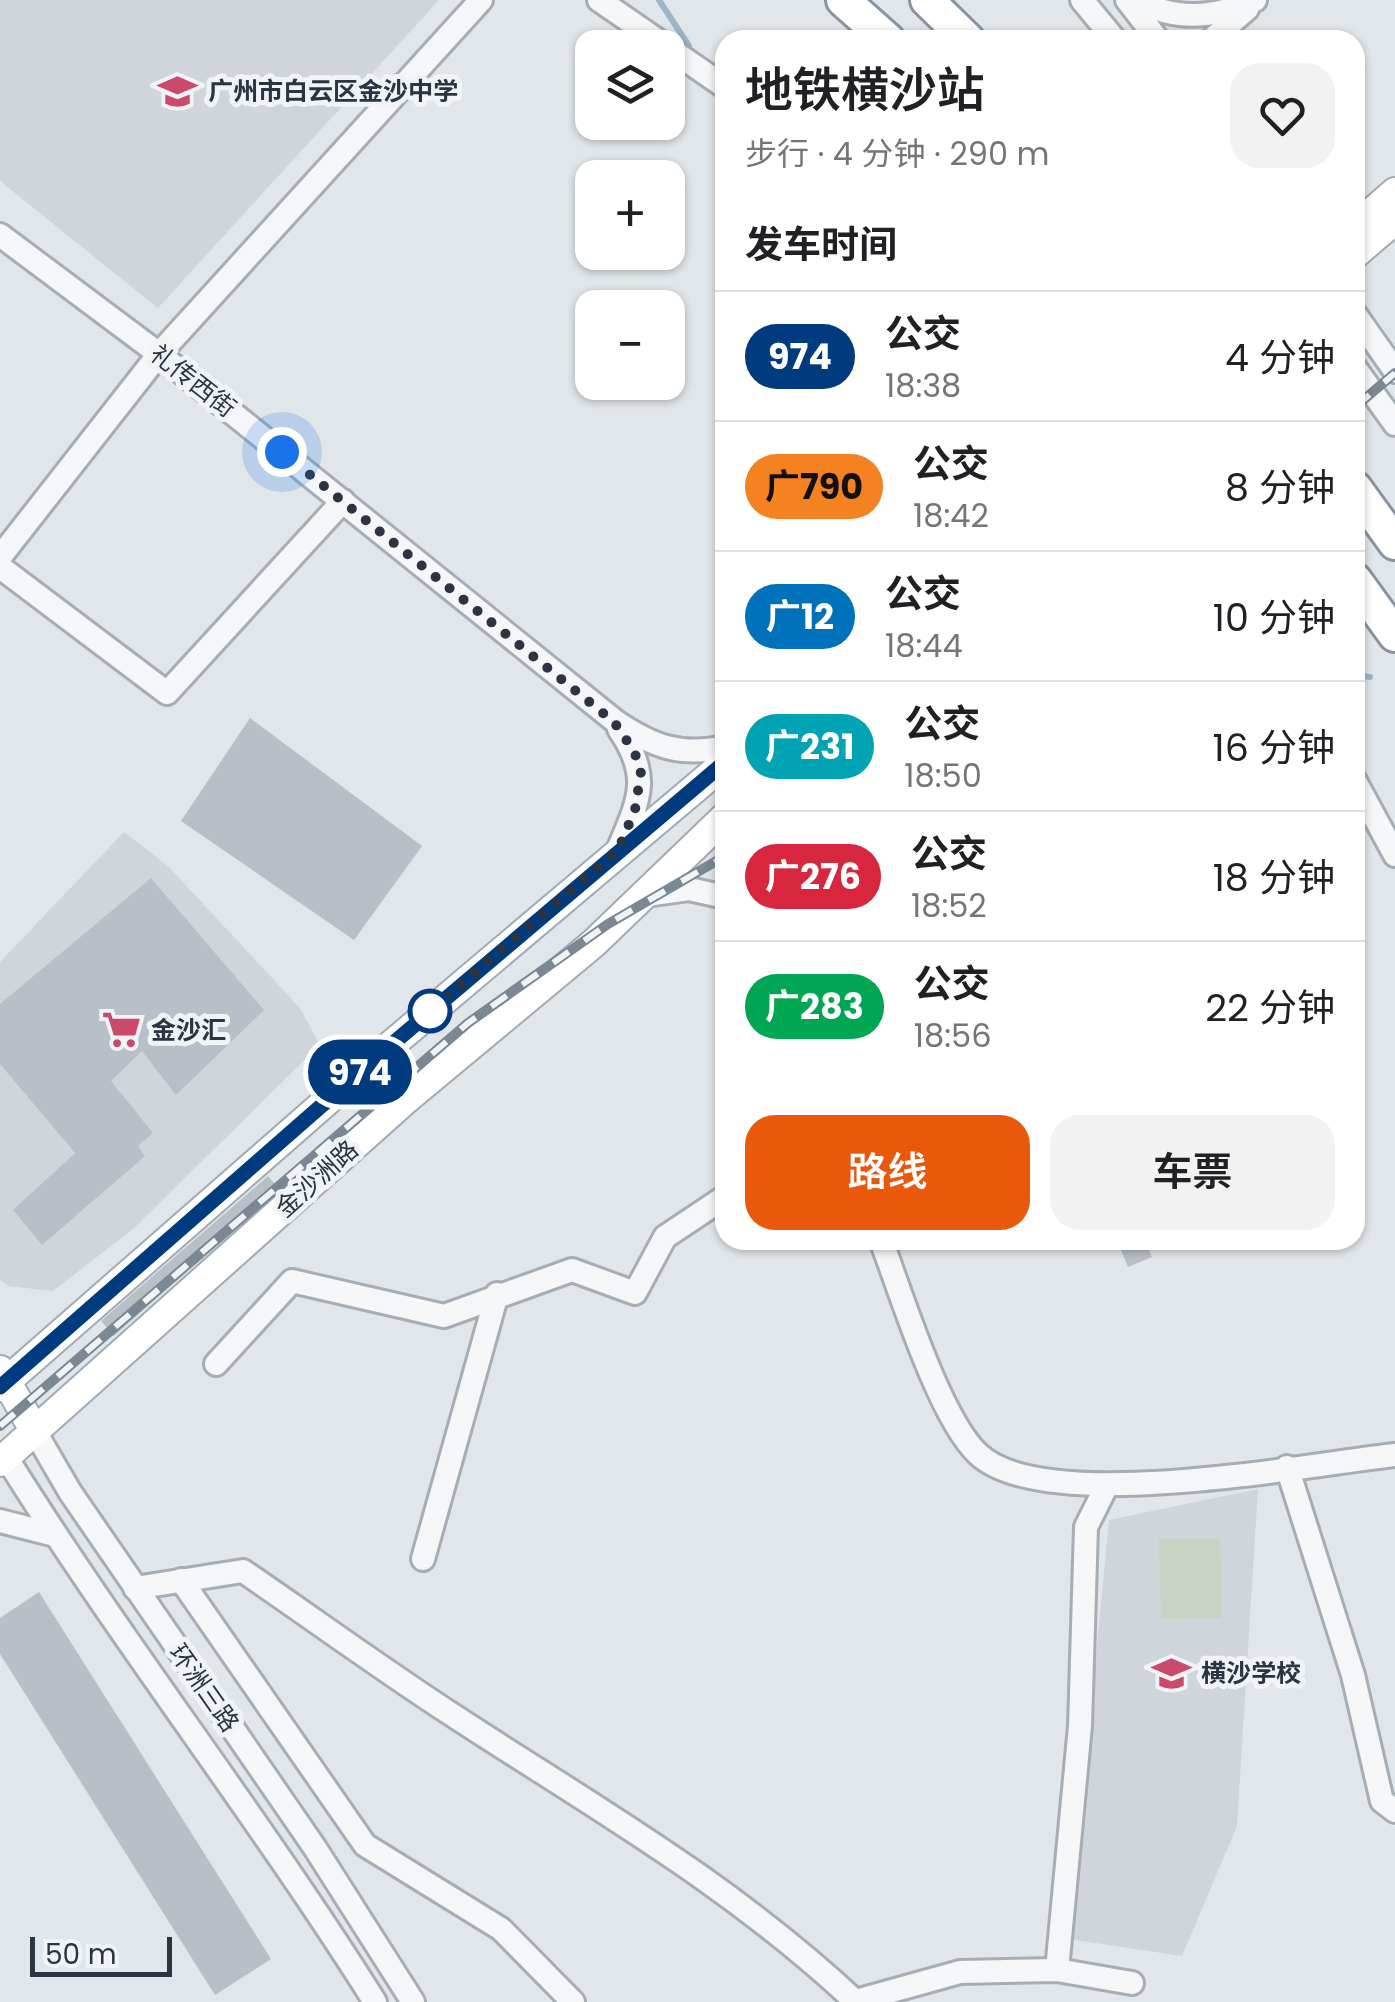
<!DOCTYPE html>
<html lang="zh">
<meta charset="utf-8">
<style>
:root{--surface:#fff;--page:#f2f2f2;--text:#202124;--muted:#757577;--line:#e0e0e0;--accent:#ea580c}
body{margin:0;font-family:Poppins,"Noto Sans SC",sans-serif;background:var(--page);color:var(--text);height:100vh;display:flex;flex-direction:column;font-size:38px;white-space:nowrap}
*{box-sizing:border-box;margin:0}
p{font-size:32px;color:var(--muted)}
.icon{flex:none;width:55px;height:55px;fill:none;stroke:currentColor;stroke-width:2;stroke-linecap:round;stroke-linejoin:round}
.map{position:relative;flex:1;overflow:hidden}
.panel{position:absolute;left:715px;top:30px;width:650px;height:1220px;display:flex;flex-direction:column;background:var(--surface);border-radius:30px;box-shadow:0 2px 8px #0004}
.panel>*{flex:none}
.badge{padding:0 20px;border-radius:32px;font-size:35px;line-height:65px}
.controls{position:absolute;left:575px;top:30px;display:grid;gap:20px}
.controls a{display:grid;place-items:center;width:110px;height:110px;border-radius:20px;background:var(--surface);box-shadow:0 2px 8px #0004;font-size:50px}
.scale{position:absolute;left:30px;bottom:25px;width:142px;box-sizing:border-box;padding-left:10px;border:5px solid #2a3541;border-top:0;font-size:28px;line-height:35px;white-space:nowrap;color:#2a3541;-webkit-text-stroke:8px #f1f4f7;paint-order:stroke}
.you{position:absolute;width:50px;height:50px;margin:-25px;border:8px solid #fff;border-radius:50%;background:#1a73e8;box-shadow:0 0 0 15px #1a73e833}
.map>.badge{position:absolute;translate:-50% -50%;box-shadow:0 0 0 5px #fff}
h2{padding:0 30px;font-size:38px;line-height:90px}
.round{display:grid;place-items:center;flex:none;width:105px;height:105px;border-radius:30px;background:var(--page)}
.headline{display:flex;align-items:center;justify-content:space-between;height:170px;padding:0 30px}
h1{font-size:48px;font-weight:600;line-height:75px}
.action{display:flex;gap:20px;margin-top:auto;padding:20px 30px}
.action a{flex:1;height:115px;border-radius:30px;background:var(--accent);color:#fff;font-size:40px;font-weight:600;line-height:115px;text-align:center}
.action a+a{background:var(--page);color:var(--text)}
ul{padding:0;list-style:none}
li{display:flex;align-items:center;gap:30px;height:130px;padding:0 30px;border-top:2px solid var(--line)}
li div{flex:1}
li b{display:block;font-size:38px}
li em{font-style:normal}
li .badge{min-width:110px;font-weight:700;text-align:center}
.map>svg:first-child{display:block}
.built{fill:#d0d5dc}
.green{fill:#c9d3c3}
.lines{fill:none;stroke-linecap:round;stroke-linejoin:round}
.stream{stroke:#9db7c9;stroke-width:6}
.building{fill:#b9bfc6}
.minor-casing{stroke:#a6adb4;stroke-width:28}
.major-casing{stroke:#a1abb5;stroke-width:32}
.highway-casing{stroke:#8994a0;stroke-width:38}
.minor{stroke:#f4f6f8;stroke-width:22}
.major{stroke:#fff;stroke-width:28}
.highway{stroke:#fff;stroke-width:32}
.rail-casing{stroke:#7b8793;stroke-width:10}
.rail{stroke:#f1f4f7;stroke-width:6;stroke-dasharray:19;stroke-linecap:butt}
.line-casing{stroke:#fff;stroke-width:22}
.line{stroke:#003b80;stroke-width:15}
.walk{stroke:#2a3541;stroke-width:10;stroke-dasharray:0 18}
.stop-dot{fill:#fff;stroke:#003b80;stroke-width:5}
.labels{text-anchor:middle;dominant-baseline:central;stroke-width:10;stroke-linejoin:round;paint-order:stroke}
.poi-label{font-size:25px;font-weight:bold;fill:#2a3541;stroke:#f1f4f7;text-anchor:start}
.street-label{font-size:25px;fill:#2a3541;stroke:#f1f4f7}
</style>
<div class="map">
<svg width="1395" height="2002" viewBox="0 0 1395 2002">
<rect width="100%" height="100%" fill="#e1e6ea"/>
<!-- built -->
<g class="built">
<polygon points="0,0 439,0 158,308 0,181"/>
<polygon points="124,832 169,867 300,1008 320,1045 133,1229 53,1291 8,1286 0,1280 0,962"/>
<polygon points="1258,1489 1237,1826 1182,1956 1069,1939 1109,1520"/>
</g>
<!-- green -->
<polygon class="green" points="1220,1538 1222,1618 1161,1619 1159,1539"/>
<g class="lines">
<!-- stream -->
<g class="stream">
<polyline points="659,0 689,46"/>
<polyline points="1355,675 1370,677"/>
</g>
</g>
<!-- building -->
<g class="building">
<polygon points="250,718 422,846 354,940 181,821"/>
<polygon points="151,878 264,1010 176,1095 142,1051 111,1081 153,1133 138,1146 145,1156 42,1245 13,1210 75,1153 0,1064 0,1004"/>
<polygon points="268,1176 279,1189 114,1336 101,1321"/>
<polygon points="1117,1240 1145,1240 1152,1257 1128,1267"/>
<polygon points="39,1592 271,1959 215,1995 0,1654 0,1618"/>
</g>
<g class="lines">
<defs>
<g id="minor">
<polyline points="599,0 725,87"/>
<polyline points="1082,0 1115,40"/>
<polyline points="1127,0 1158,40"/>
<path d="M 1137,0 C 1176,22 1215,18 1255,0"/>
<polyline points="1211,40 1247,9"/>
<path d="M 0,235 L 159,354 L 615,721 C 652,746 680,757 725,747"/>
<polyline points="1355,314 1395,371"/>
<polyline points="1355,368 1395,424"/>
<polyline points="0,557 159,354 481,0"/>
<polyline points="0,567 167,693 343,501"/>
<polyline points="1355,781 1395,855"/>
<path d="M 618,850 C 639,800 652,777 619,729"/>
<polyline points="646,895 689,889 725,897"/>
<path d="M 881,1240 C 901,1293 939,1417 978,1454 C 1044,1516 1304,1465 1395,1455"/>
<polyline points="216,1364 292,1281 444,1316 572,1270 635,1293 665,1237 725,1197"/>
<polyline points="34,1430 70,1492 315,1848 413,2002"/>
<path d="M 6,1457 C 122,1643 258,1816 375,2002"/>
<polyline points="1287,1467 1353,1675 1382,1801 1395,1811"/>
<polyline points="0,1521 55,1535"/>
<polyline points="423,1559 497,1294"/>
<polyline points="181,1580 365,1845 501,1929 573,2002"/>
<path d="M 135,1588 L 243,1571 C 312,1618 380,1668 451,1714 C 593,1807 729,1883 855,2001"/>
<polyline points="1057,1970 1080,1726 1086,1527 1106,1487"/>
<polyline points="852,2002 960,1972 1057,1970 1132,1983"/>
</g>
<g id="major">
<polyline points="1355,227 1395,192"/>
<polyline points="1355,254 1395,220"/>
<polyline points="0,1370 34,1430"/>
<polyline points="0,1387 384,1051 725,763"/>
<polyline points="0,1462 404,1101 594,943 725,817"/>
</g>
<g id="highway">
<polyline points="843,0 888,40"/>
<polyline points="927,0 968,40"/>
<polyline points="1355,488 1395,543"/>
<polyline points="1355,580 1395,635"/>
</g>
</defs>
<!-- minor casing -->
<use href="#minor" class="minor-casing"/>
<!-- major casing -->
<use href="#major" class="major-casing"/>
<!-- highway casing -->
<use href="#highway" class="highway-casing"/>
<!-- minor -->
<use href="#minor" class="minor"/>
<!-- major -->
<use href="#major" class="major"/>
<!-- highway -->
<use href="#highway" class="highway"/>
<defs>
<g id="rail">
<polyline points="1355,407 1395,373"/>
<polyline points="0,1426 468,1023 608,924 725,856"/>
</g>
</defs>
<!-- rail casing -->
<use href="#rail" class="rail-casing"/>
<!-- rail -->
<use href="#rail" class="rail"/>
</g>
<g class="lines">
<defs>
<polyline id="line" points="0,1387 384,1051 725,762"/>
</defs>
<!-- line casing -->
<use href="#line" class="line-casing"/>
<!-- line -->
<use href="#line" class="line"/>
<!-- walk -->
<polyline class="walk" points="282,452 614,722 634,751 641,771 635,810 618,850 430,1011"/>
</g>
<!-- icons -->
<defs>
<symbol id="school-bare" viewBox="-9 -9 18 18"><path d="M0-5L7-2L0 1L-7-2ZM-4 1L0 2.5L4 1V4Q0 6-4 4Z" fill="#cb4a6b" stroke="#f1f4f7" stroke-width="2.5" paint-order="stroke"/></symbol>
<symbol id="supermarket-bare" viewBox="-9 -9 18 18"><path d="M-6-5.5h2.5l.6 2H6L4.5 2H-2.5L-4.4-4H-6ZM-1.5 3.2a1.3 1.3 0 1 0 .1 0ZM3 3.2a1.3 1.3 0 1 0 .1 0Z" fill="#cb4a6b" stroke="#f1f4f7" stroke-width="2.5" paint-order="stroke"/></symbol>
</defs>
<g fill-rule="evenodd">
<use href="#school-bare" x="150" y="64" width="55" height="55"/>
<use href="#supermarket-bare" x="94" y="1002" width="55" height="55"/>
<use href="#school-bare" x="1144" y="1646" width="55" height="55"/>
</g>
<!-- markers -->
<circle class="stop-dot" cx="430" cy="1011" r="20"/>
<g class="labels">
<!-- poi labels -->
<g class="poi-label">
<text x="208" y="91">广州市白云区金沙中学</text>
<text x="151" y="1030">金沙汇</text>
<text x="1201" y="1673">横沙学校</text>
</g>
<!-- street labels -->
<g class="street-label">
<text transform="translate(193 381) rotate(38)">礼传西街</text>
<text transform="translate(317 1179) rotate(-42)">金沙洲路</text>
<text transform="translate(204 1688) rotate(55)">环洲三路</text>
</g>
</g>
</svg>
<div class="controls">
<a><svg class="icon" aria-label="layers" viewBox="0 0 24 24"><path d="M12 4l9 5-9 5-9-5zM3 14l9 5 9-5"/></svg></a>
<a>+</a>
<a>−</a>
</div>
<div class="scale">50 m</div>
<div class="you" style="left:282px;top:452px"></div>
<b class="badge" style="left:360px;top:1072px;background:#003b80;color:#fff">974</b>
<section class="panel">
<div class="headline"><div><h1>地铁横沙站</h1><p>步行 · 4 分钟 · 290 m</p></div><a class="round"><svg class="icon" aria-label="heart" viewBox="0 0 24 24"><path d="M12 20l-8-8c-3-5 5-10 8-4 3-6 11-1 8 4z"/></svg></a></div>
<h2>发车时间</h2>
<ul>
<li><span class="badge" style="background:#003b80;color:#fff">974</span><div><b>公交</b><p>18:38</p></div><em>4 分钟</em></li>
<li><span class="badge" style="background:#f58220;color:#111">广790</span><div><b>公交</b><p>18:42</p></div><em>8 分钟</em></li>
<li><span class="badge" style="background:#0072bc;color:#fff">广12</span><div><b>公交</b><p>18:44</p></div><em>10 分钟</em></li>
<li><span class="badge" style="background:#00a3b4;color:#fff">广231</span><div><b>公交</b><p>18:50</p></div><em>16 分钟</em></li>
<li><span class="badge" style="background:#d7263d;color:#fff">广276</span><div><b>公交</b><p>18:52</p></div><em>18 分钟</em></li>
<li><span class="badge" style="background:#00a651;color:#fff">广283</span><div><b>公交</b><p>18:56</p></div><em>22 分钟</em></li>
</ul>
<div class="action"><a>路线</a><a>车票</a></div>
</section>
</div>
